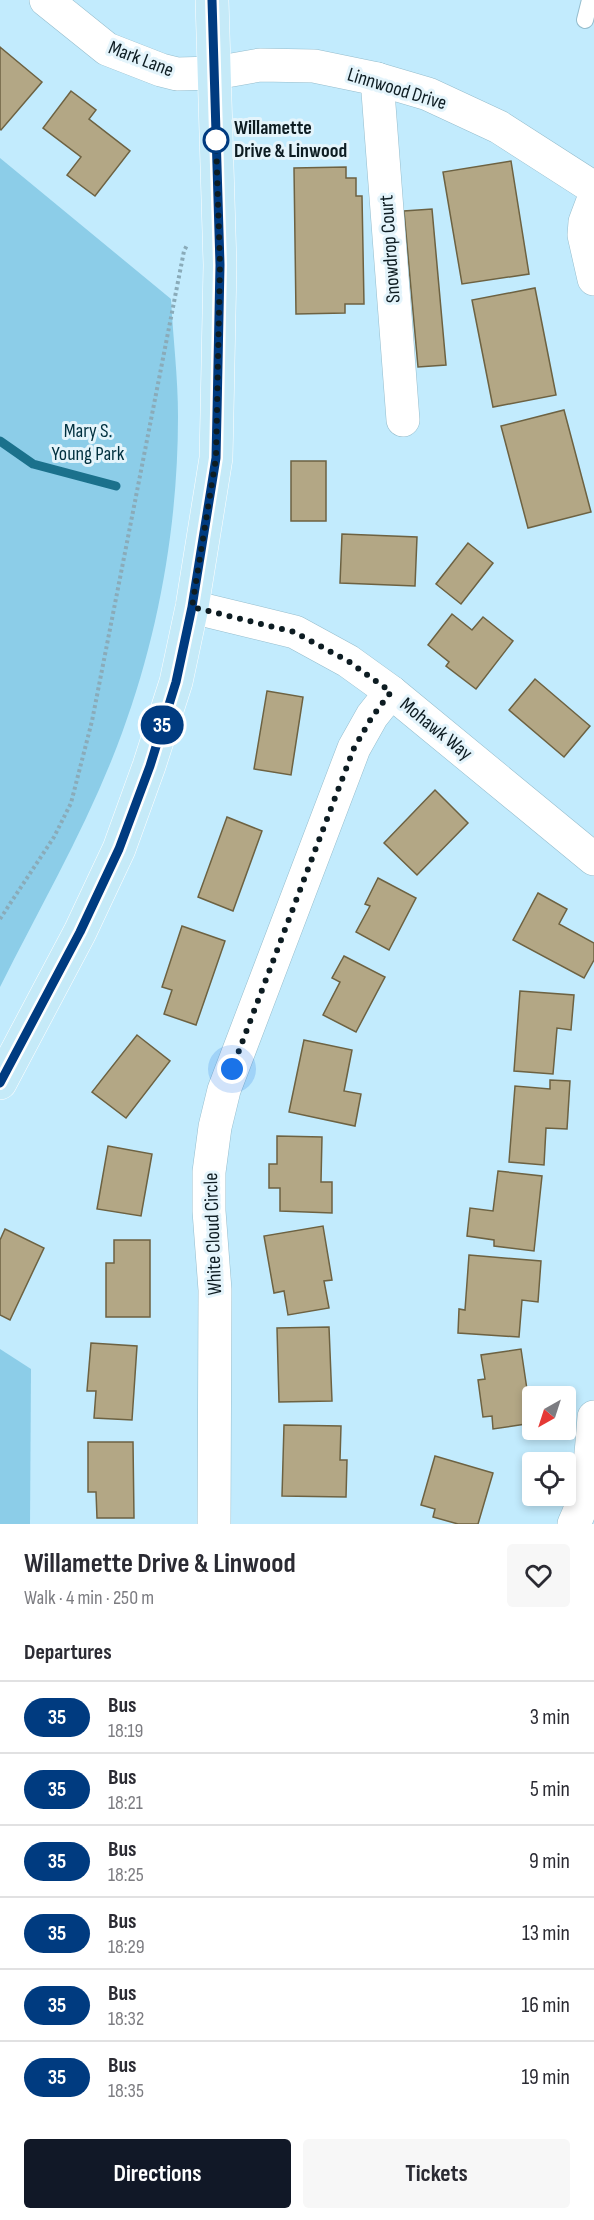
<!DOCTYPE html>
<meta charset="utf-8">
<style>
:root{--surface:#fff;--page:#f7f7f7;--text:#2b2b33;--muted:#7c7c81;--line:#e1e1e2;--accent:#111827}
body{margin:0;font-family:"Sofia Sans Condensed",sans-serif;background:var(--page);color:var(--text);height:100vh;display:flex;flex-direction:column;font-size:22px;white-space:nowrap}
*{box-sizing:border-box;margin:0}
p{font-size:20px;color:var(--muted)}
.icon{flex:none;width:33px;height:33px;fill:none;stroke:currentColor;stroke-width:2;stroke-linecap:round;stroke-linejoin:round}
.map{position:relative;height:1524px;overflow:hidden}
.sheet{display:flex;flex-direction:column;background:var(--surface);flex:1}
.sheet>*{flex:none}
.badge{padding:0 12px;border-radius:20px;font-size:21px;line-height:39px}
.needle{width:39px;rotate:219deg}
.buttons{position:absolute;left:522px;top:1386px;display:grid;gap:12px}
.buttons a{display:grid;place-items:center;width:54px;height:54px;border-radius:6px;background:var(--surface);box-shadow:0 3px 9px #0003;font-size:30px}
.you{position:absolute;width:30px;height:30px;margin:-15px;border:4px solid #fff;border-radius:50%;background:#1a73e8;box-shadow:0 0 0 9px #1a73e833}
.map>.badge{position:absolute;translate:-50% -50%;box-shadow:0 0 0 3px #fff}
h2{padding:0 24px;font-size:22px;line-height:54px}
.round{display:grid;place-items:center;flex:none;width:63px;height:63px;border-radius:6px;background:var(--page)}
.head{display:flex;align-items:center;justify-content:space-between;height:102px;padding:0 24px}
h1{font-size:28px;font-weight:700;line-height:45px}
.button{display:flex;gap:12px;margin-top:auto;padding:12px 24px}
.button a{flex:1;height:69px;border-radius:6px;background:var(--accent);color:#fff;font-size:24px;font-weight:700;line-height:69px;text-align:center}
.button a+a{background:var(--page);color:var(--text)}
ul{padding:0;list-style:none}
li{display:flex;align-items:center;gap:18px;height:72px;padding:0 24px;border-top:2px solid var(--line)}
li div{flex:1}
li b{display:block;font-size:22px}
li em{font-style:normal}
li .badge{min-width:66px;font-weight:700;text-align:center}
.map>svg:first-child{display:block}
.green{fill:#8ccde8}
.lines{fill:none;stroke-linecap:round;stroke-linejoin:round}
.stream{stroke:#1b718c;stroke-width:9}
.building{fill:#b3a785;stroke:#6d6242;stroke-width:1.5}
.service-casing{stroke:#95bdcd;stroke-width:18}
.minor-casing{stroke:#95bdcd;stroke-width:34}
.primary-casing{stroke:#fff;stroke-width:34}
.path{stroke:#8aabb9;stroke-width:4;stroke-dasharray:3 3;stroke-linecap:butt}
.service{stroke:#fff;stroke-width:16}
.minor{stroke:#fff;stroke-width:33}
.primary{stroke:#c5eaf8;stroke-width:33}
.line-casing{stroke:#fff;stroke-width:14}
.line{stroke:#003b80;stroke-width:9}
.walk{stroke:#0d1c22;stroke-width:6;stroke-dasharray:0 10.8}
.stop-dot{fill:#fff;stroke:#003b80;stroke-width:3}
.labels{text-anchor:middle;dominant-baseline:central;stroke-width:6;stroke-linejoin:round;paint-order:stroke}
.street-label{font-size:20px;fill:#0d1c22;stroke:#e4f4fb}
.stop-label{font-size:20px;font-weight:bold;fill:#0d1c22;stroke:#e4f4fb;text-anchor:start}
.park-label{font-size:20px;fill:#00303f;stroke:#e4f4fb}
</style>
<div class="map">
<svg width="594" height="1524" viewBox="0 0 594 1524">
<rect width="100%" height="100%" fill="#c2ebfd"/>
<!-- green -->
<g class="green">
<path d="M 0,158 L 171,299 C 173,338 178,377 178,417 C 178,523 159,633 122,733 C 90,821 42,903 0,987 Z"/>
<polygon points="0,1349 31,1369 30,1524 0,1524"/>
</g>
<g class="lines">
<!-- stream -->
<polyline class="stream" points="0,441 33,464 116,486"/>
</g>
<!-- building -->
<g class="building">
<polygon points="0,47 42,82 1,130 0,129"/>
<polygon points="71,91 96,110 89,119 130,151 95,196 67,175 81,157 43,128"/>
<polygon points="511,161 529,274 462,284 443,172"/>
<polygon points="346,167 346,178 356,178 356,196 362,196 364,304 345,304 345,313 296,314 294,168"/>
<polygon points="432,209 446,365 418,367 404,211"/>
<polygon points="535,288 556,395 493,407 472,300"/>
<polygon points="564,410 591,512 528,528 501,426"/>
<rect x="291" y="461" width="35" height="60"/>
<polygon points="342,534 417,537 415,586 340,583"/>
<polygon points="468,543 493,563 461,604 436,584"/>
<polygon points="452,614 472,630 483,617 513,641 476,689 446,666 449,662 428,645"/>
<polygon points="535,679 590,726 564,757 509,710"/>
<polygon points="267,691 303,697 291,775 254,769"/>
<polygon points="435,790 468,823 417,875 384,843"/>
<polygon points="227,817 262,831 233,911 198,897"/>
<polygon points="378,878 416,898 389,950 356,932 370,906 365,904"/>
<polygon points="538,893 567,909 559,924 594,943 594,960 584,978 513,940"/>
<polygon points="182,926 225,941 196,1025 164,1014 172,990 162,987"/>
<polygon points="344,956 385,977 356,1032 323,1015 340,982 332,978"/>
<polygon points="520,991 574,995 571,1030 557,1028 553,1074 514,1071"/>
<polygon points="137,1035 170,1061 126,1118 92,1092"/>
<polygon points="304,1040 352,1050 344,1091 361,1094 355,1126 289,1112"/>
<polygon points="550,1080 570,1081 567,1129 546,1128 544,1165 509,1162 515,1086 550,1089"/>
<polygon points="277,1136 322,1137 321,1182 332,1182 332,1213 280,1211 280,1188 269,1188 269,1164 277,1164"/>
<polygon points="108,1146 152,1154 141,1216 97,1209"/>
<polygon points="498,1171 542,1176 534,1251 494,1246 494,1240 467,1236 470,1208 493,1211"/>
<polygon points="323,1226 332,1280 324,1281 329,1308 288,1315 284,1291 274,1293 264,1236"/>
<polygon points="5,1229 44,1248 10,1320 0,1315 0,1240"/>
<polygon points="114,1240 150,1240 150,1317 106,1317 106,1263 114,1263"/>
<polygon points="469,1255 541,1261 538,1302 522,1300 519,1337 458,1333 459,1309 465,1310"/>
<polygon points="329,1327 332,1401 279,1402 277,1328"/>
<polygon points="91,1343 137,1346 132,1420 94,1418 96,1391 87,1391"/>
<polygon points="521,1349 532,1423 493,1429 492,1416 483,1417 478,1380 485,1379 481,1355"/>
<polygon points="284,1425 341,1426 340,1460 347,1460 346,1497 282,1496"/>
<polygon points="88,1442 133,1442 134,1518 97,1518 96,1492 88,1492"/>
<polygon points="435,1456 493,1473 478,1524 458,1524 433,1517 435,1509 421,1505"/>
</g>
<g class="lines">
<defs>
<polyline id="service" points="585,20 590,0"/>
<g id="minor">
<polyline points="46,0 107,49 161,70 177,74 215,73 260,65 314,66 377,79 428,94 499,127 594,188"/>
<polyline points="377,79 403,420"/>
<polyline points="594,198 585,222 584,235 594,279"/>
<polyline points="192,607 295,632 348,661 391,692 594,859"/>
<polyline points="214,1524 215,1290 209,1211 209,1172 215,1127 224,1090 354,748 372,716 391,692"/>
<path d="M 574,1524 C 590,1491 591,1453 594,1417"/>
</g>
<polyline id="primary" points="0,1083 80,932 119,849 149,766 176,682 192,607 216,458 217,413 220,265 212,0"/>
</defs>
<!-- service casing -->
<use href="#service" class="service-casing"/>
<!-- minor casing -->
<use href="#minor" class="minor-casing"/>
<!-- primary casing -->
<use href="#primary" class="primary-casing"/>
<!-- path -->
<polyline class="path" points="0,919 54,837 71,803 92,721 184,251 187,245"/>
<!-- service -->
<use href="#service" class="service"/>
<!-- minor -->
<use href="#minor" class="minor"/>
<!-- primary -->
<use href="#primary" class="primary"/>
</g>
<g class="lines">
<defs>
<polyline id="line" points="0,1083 80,932 119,849 150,766 176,682 192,607 216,458 217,413 220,265 212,0"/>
</defs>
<!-- line casing -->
<use href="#line" class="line-casing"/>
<!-- line -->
<use href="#line" class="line"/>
<!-- walk -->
<polyline class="walk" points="216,140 220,265 216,458 192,607 294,632 348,661 391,692 372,717 354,748 232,1069"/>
</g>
<!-- markers -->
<circle class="stop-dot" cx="216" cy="140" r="12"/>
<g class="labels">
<!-- street labels -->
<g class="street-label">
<text transform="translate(141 59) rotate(21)">Mark Lane</text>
<text transform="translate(397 89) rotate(17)">Linnwood Drive</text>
<text transform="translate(390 249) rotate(-94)">Snowdrop Court</text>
<text transform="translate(436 729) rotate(39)">Mohawk Way</text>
<text transform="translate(213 1234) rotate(-92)">White Cloud Circle</text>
</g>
<!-- stop labels -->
<g class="stop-label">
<text x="234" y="128">Willamette<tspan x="234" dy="23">Drive &amp; Linwood</tspan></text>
</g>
<!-- park labels -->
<g class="park-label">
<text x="88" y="431">Mary S.<tspan x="88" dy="23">Young Park</tspan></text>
</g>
</g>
</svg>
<div class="buttons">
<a><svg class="needle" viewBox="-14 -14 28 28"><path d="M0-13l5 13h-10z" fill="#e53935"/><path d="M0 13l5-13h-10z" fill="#7c7c81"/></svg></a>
<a><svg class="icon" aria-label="locate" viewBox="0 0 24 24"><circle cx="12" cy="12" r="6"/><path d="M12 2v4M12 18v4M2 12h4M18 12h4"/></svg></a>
</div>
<div class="you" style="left:232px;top:1069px"></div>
<b class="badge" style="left:162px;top:725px;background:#003b80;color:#fff">35</b>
</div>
<section class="sheet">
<div class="head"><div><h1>Willamette Drive &amp; Linwood</h1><p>Walk · 4 min · 250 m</p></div><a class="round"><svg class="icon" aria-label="heart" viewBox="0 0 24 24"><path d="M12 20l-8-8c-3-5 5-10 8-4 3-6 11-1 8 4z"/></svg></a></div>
<h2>Departures</h2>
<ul>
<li><span class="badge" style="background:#003b80;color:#fff">35</span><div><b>Bus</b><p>18:19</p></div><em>3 min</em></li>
<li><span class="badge" style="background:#003b80;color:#fff">35</span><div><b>Bus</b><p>18:21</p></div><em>5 min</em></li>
<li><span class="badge" style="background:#003b80;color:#fff">35</span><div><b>Bus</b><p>18:25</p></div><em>9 min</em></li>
<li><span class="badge" style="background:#003b80;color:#fff">35</span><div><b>Bus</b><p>18:29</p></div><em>13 min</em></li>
<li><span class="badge" style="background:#003b80;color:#fff">35</span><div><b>Bus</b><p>18:32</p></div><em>16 min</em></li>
<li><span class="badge" style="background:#003b80;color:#fff">35</span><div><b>Bus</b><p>18:35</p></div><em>19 min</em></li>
</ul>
<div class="button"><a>Directions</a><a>Tickets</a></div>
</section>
